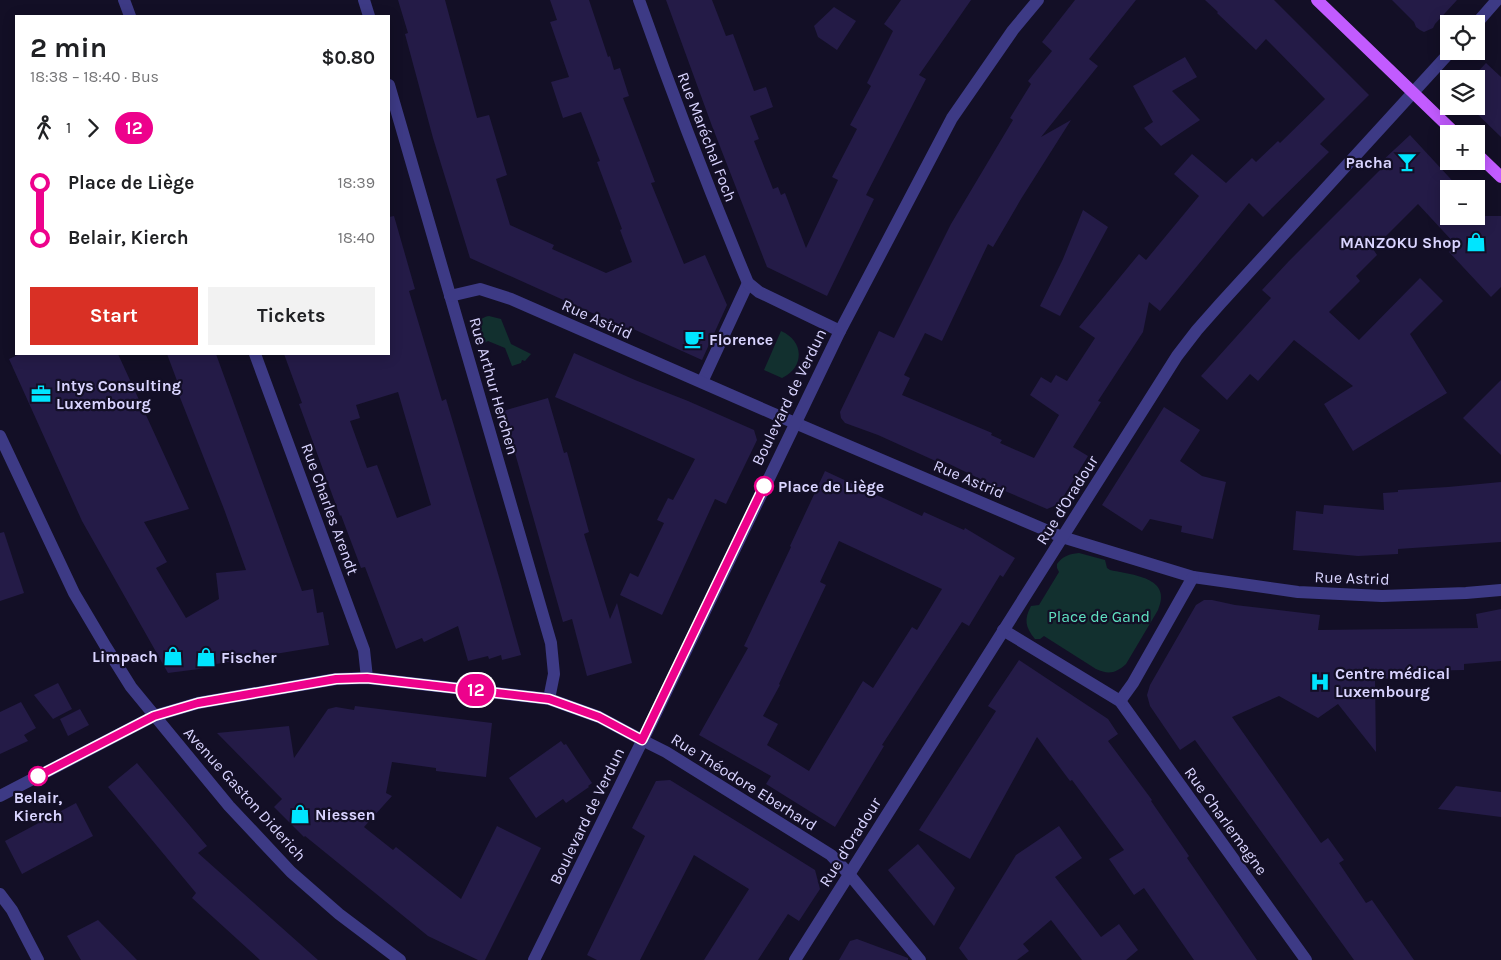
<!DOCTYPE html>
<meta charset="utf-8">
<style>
:root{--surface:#fff;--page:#f2f2f2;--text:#202124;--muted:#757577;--accent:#d93025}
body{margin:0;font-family:Karla,sans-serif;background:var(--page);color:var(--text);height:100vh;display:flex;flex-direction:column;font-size:19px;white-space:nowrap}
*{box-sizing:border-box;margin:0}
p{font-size:16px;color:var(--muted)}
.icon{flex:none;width:28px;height:28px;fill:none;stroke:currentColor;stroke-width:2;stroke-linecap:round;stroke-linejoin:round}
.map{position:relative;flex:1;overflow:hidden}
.side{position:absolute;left:15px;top:15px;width:375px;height:340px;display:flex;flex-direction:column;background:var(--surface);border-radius:0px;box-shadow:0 2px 12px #0003}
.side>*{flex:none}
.badge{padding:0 10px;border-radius:16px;font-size:18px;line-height:32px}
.fabs{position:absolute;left:1440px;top:15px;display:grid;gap:10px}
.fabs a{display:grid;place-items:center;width:45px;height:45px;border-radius:0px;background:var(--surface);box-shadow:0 2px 12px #0003;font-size:25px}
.map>.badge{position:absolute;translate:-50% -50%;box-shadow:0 0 0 2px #fff}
.legs{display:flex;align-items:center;gap:8px;height:55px;padding:0 15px;font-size:16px}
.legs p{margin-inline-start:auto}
.overview{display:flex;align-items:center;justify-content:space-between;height:85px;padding:0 15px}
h1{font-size:28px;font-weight:700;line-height:38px}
.primary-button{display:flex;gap:10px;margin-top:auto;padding:10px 15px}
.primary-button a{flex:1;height:58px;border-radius:0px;background:var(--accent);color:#fff;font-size:20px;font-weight:700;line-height:58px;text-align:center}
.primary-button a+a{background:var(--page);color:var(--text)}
ul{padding:0 15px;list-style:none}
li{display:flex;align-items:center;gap:18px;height:55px;font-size:19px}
li i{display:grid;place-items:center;width:8px;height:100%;margin:0 6px;background:currentColor}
li i::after{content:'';width:12px;height:12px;margin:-6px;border:4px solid;border-radius:50%;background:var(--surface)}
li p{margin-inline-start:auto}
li:first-child i{background:linear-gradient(#0000 50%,currentColor 0)}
li:last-child i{background:linear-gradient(currentColor 50%,#0000 0)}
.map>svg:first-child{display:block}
.green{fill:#12302f}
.building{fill:#241b47;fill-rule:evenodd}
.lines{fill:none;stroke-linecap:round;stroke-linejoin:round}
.pedestrian{stroke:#3d3a85;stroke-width:12}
.minor{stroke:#3d3a85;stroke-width:12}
.tertiary{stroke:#3d3a85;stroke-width:12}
.primary{stroke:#c25bff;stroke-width:12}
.line-1-casing{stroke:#fff;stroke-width:11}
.line-1{stroke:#ed028c;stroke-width:8}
.stop-1-dot{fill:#fff;stroke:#ed028c;stroke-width:2.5}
.labels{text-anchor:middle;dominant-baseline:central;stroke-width:4.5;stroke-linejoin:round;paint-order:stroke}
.street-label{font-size:16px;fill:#d9d4ff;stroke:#130f26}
.poi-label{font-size:16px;font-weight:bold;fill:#d9d4ff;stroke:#130f26;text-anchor:start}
.stop-label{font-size:16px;font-weight:bold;fill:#d9d4ff;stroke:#130f26;text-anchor:start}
.park-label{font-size:16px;fill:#5fe0c0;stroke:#130f26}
</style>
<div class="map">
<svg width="1501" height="960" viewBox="0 0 1501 960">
<rect width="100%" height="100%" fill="#130f26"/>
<!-- green -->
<g class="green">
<path d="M 489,316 L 501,319 L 511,344 L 531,354 L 525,361 L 522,360 L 521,363 L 512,366 L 505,348 L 488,341 L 484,343 C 480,332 472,319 489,316 Z"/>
<path d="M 781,331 C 804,341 805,367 782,378 L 764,370 Z"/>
<path d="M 1079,553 L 1105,560 L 1107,568 L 1110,570 C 1132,575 1173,577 1158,610 L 1126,664 C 1116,673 1109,675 1096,669 L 1044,636 L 1040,639 L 1035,639 C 1025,627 1024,619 1031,606 L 1039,605 L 1059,572 L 1057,568 L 1057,564 C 1063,556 1069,554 1079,553 Z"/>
</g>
<!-- building -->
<g class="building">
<polygon points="398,0 445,0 477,118 489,115 507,175 496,179 510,225 554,245 552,249 606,273 632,262 620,230 622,229 597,162 600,161 581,112 563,118 551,82 569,77 550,22 557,20 550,0 589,0 608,57 610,56 614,70 620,68 629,96 623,98 655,182 651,183 684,264 705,255 727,305 702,360 631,328 630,330 470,258 433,138 405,34 408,33"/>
<polygon points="666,0 712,0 726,36 733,34 754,91 766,87 773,107 750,116 759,139 754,141 773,189 778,187 781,195 785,193 806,248 838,180 832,177 857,129 850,125 871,86 867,83 893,31 884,24 901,0 971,0 919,75 926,79 866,195 874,199 827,296 767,267 712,126"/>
<polygon points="1075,0 1136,0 1089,59 1098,66 1041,137 1071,120 1021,199 993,247 988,244 942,341 925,333 904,375 910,378 902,395 992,433 991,435 1002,440 1000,443 1034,458 1059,415 1030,395 1041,377 1051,383 1056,375 1067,381 1095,338 1079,327 1139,254 1146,260 1199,196 1174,174 1192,154 1226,183 1252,158 1256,162 1278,141 1280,143 1325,99 1266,39 1256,50 1217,13 1218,12 1205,0 1274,0 1369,95 1320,144 1329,152 1263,217 1249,203 1160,311 1149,302 1143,332 1098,401 1101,402 1073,447 1088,456 1059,504 1047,509 1005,491 941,460 940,463 878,435 845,423 841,418 840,412 879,331 894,338 951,224 1013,120 1010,118 1031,84 1028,81 1052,51 1042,42"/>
<polygon points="1392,0 1457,0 1435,24 1433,28 1424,32 1420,30 1416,27 1414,22"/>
<polygon points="834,7 856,21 837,50 818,37 814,26"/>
<polygon points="1185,57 1197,77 1172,91 1200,120 1161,146 1144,128 1153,122 1133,86"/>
<polygon points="1486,63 1501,77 1501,137 1469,106 1476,106 1476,79 1471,79"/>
<polygon points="1410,135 1460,189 1449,189 1449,216 1476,216 1476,207 1485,216 1501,216 1501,287 1491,297 1449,252 1456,245 1418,204 1373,249 1377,255 1356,276 1360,281 1329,312 1359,340 1420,278 1443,301 1410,334 1447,393 1353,451 1324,404 1353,386 1294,340 1258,381 1250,374 1227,400 1201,376 1271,298 1262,290 1289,261 1383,167 1380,163"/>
<polygon points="1083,210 1108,227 1060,316 1040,306 1063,259"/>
<path d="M 394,216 L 415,289 L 409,291 L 442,401 L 446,399 L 499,577 L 521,655 L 502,660 L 501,655 L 489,659 L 488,656 L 468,661 L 458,626 L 424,642 L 422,638 L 396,649 L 365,567 L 361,568 L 341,515 L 340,516 L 299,404 L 302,403 L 284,354 L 389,354 L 389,217 ZM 398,392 L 431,505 L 397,518 L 377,465 L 367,468 L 350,421 L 360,418 L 356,405 Z"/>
<polygon points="574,353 635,380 688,401 754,430 757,440 726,504 715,499 662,615 620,595 630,573 638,577 664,523 657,520 668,498 673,500 695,459 555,397"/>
<polygon points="20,354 118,354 189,509 144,522 167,562 156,568 186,618 219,599 216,573 246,570 224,509 179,395 182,394 167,354 216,354 302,591 313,589 317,613 323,612 329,645 216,664 216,666 199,669 168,673 82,521 9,359"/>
<polygon points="1501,380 1501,455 1463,418"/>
<polygon points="548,398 564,453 567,452 589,532 584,534 610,619 617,603 632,663 587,676 572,619 563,622 503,411"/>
<polygon points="1164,407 1200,430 1180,461 1202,476 1226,482 1213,539 1181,532 1182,526 1150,519 1142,531 1102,505"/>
<path d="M 825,471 L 922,516 L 924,512 L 964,530 L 965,528 L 1015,558 L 1003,577 L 1000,575 L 969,626 L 962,622 L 882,745 L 884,746 L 835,827 L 766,784 L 771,776 L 699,735 L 748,648 L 744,646 L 791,547 L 790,546 ZM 839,541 L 942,589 L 917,630 L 912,627 L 873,688 L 863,681 L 809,771 L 767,745 L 778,724 L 763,716 L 780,685 L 779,684 L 826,585 L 820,582 Z"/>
<polygon points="1501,482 1501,542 1398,549 1398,554 1358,556 1293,550 1296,511 1323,514 1324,505 1384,510 1383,493 1398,492 1398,490 1448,487"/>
<polygon points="4,532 24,593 0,601 0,533"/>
<polygon points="1204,600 1212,600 1235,605 1320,615 1318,630 1478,628 1476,614 1501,609 1501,661 1464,664 1464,670 1416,671 1416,678 1375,679 1376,752 1338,704 1318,718 1279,696 1232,717 1321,843 1328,838 1344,860 1339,863 1366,903 1372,900 1414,960 1354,960 1195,740 1180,750 1150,706 1147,695 1150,685 1196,605"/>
<polygon points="1019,660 1108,719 1118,734 1108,741 1152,800 1151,801 1189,856 1187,858 1257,960 1194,960 1144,888 1134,895 1109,859 1124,850 1072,780 1070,781 1037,737 970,859 919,830 996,711 988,706"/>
<polygon points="58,683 72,709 53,719 34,695"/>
<polygon points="21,702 36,728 24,735 28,741 0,754 0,712"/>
<polygon points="355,706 492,723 486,777 436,771 436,768 392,762 386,793 392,796 364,827 393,850 396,847 461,899 497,826 541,848 485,960 478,960 428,936 305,836 304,837 274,807 282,799 217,733 289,726 294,758 328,709 336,707 354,710"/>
<polygon points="80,709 89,725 68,736 60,719"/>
<polygon points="561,741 564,745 566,744 592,783 588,786 589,787 566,803 563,799 536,818 509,778"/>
<polygon points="137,763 207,846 198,853 318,960 260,960 192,898 196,893 108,787"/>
<polygon points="670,780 815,870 820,889 799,921 788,914 758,960 704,960 749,889 694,855 640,960 597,960 587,955 645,836 632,828 656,781"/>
<polygon points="1456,786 1501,792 1501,817 1438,809"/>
<polygon points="76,803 93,836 22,874 5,841"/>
<polygon points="1059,826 1082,858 1055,877 1101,937 1119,924 1138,950 1126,960 1082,960 1051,920 1023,944 1029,951 1017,960 968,960 959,948 1016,855"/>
<polygon points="918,844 955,888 934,926 888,870"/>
<polygon points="98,920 137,960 81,960 67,936"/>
<polygon points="857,939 908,958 908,960 839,960 850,941"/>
</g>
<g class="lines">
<!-- pedestrian -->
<polyline class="pedestrian" points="702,382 748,283"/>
<!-- minor -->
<g class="minor">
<polyline points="124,0 130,16"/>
<polyline points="364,0 369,16"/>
<path d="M 639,0 C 673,96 709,190 748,283 L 759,292 L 840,331"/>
<polyline points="1476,24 1497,0"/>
<polyline points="389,85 551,643 554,674 549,699"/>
<polyline points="450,296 480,289 511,299 774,414 1062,537 1193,577 1298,592 1382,596 1466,593 1501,590"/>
<polyline points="255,354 364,650 367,678"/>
<polyline points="1003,630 1120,701 1306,960"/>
<polyline points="1120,701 1133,683 1193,577"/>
<polyline points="642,740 666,752 831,855 849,874 920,960"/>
<polyline points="0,894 12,910 38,960"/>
<polyline points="795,960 1177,356 1197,330 1220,304 1451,51"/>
</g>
<!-- tertiary -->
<g class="tertiary">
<polyline points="0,436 74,593 106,647 131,687 229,806 291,872 339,914 400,960"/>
<polyline points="0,796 154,716 198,703 336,679 367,678 549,699 599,717 642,740"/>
<polyline points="534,960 653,719 840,331 952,118 1013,30 1038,0"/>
</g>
<!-- primary -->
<g class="primary">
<polyline points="1317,0 1456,134"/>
<polyline points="1476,153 1501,177"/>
</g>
</g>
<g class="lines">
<defs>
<polyline id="line-1" points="38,776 154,716 198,703 336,679 367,678 549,699 599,717 642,740 764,486"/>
</defs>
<!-- line-1 casing -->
<use href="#line-1" class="line-1-casing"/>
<!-- line-1 -->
<use href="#line-1" class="line-1"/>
</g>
<!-- icons -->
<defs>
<symbol id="bar-bare" viewBox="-9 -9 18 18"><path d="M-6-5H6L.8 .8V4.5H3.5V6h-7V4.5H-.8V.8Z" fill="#00e5ff" stroke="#130f26" stroke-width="2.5" paint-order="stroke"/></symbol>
<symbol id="shop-bare" viewBox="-9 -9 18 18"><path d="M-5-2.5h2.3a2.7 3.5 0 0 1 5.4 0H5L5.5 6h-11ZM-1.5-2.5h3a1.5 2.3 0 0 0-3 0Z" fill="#00e5ff" stroke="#130f26" stroke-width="2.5" paint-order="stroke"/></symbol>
<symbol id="cafe-bare" viewBox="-9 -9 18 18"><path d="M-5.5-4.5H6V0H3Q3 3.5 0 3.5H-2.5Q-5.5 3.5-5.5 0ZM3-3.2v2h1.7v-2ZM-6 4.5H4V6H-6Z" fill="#00e5ff" stroke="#130f26" stroke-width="2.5" paint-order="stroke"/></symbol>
<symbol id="office-bare" viewBox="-9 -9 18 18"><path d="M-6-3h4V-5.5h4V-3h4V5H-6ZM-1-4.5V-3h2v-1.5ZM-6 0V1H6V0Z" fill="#00e5ff" stroke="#130f26" stroke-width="2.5" paint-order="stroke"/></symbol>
<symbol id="hospital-bare" viewBox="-9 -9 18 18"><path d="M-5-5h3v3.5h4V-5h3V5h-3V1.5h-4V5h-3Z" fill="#00e5ff" stroke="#130f26" stroke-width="2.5" paint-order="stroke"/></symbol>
</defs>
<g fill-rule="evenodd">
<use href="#bar-bare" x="1393" y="148" width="28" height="28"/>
<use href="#shop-bare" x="1462" y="228" width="28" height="28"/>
<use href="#cafe-bare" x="680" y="325" width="28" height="28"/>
<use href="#office-bare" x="27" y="380" width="28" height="28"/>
<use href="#shop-bare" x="159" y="642" width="28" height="28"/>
<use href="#shop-bare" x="192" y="643" width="28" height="28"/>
<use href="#hospital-bare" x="1306" y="668" width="28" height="28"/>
<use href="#shop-bare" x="286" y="800" width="28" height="28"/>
</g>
<!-- markers -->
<g class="stop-1-dot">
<circle cx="764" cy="486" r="9"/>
<circle cx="38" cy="776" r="9"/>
</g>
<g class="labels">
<!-- street labels -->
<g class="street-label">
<text transform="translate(707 137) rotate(69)">Rue Maréchal Foch</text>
<text transform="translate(597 319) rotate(24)">Rue Astrid</text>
<text transform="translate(494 386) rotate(74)">Rue Arthur Herchen</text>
<text transform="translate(789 397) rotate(-64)">Boulevard de Verdun</text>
<text transform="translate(969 479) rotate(23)">Rue Astrid</text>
<text transform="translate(1067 500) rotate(-58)">Rue d'Oradour</text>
<text transform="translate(330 509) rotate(70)">Rue Charles Arendt</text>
<text transform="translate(1352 578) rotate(2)">Rue Astrid</text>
<text transform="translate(744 782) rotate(32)">Rue Théodore Eberhard</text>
<text transform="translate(245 794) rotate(48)">Avenue Gaston Diderich</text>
<text transform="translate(587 816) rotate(-64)">Boulevard de Verdun</text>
<text transform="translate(1226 821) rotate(54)">Rue Charlemagne</text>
<text transform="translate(850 842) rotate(-58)">Rue d'Oradour</text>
</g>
<!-- poi labels -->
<g class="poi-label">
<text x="1392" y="162" text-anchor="end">Pacha</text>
<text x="1461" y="242" text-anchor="end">MANZOKU Shop</text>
<text x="709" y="339">Florence</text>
<text x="56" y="385">Intys Consulting<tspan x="56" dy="18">Luxembourg</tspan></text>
<text x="158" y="656" text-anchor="end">Limpach</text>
<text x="221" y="657">Fischer</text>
<text x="1335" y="673">Centre médical<tspan x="1335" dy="18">Luxembourg</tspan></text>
<text x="315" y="814">Niessen</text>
</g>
<!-- stop labels -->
<g class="stop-label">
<text x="778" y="486">Place de Liège</text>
<text x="38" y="797" text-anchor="middle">Belair,<tspan x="38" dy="18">Kierch</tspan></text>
</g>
<!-- park labels -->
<g class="park-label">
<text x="1099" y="616">Place de Gand</text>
</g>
</g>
</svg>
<div class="fabs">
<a><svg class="icon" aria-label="locate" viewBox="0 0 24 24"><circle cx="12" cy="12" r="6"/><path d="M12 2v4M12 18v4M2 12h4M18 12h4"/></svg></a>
<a><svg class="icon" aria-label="layers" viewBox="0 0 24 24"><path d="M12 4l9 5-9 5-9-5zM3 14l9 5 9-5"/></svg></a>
<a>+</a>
<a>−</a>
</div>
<b class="badge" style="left:476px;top:690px;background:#ed028c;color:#fff">12</b>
<section class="side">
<div class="overview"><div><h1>2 min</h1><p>18:38 – 18:40 · Bus</p></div><b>$0.80</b></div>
<div class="legs"><svg class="icon" aria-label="walk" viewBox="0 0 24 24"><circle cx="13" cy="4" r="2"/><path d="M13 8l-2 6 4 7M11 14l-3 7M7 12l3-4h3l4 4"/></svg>1<svg class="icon" aria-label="forward" viewBox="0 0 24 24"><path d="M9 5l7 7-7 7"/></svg><b class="badge" style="background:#ed028c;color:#fff">12</b></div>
<ul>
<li><i style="color:#ed028c"></i><b>Place de Liège</b><p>18:39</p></li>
<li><i style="color:#ed028c"></i><b>Belair, Kierch</b><p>18:40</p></li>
</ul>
<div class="primary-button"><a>Start</a><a>Tickets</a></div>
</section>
</div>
